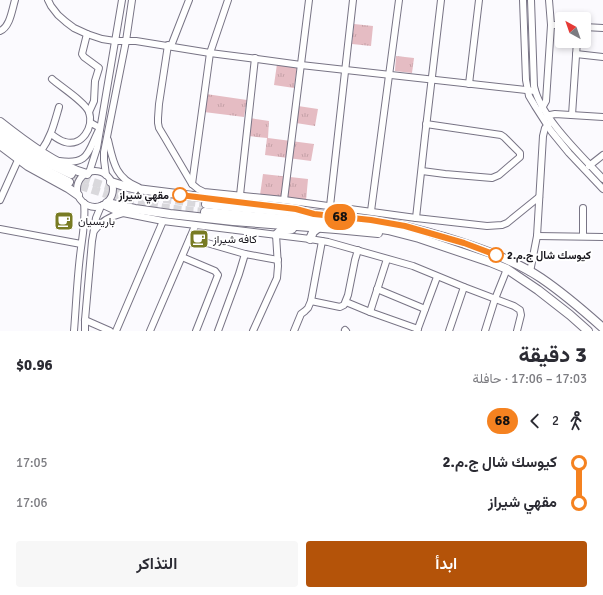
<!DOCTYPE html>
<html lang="ar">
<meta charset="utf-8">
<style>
:root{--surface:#fff;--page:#f7f7f7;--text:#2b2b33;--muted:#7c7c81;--accent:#b45309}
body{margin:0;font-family:Signika,Vazirmatn,sans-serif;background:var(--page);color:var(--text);direction:rtl;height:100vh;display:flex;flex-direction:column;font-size:15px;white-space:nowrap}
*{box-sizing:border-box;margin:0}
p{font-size:13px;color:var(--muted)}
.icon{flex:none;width:22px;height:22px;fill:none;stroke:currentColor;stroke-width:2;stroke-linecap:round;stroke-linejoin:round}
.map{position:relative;height:331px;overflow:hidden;direction:ltr}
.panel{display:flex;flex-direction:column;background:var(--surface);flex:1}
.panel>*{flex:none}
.badge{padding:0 8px;border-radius:13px;font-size:14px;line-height:26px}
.needle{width:26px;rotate:320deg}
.buttons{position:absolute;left:555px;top:12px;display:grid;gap:8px}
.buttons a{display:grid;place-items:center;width:36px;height:36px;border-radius:4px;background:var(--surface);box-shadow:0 2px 6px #0003;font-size:20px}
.map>.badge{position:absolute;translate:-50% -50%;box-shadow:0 0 0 2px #fff}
.legs{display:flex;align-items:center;gap:6px;height:44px;padding:0 16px;font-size:13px}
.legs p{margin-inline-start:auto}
.overview{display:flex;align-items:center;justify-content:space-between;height:68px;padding:0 16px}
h1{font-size:22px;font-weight:700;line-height:30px}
.cta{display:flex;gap:8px;margin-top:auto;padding:8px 16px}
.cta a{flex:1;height:46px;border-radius:4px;background:var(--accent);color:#fff;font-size:16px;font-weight:700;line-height:46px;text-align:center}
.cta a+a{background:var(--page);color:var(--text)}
ul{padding:0 16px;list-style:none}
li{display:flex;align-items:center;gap:14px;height:40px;font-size:15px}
li i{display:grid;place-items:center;width:6px;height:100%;margin:0 5px;background:currentColor}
li i::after{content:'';width:10px;height:10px;margin:-5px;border:3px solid;border-radius:50%;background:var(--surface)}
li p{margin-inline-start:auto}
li:first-child i{background:linear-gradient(#0000 50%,currentColor 0)}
li:last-child i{background:linear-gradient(currentColor 50%,#0000 0)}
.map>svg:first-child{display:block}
.grass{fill:url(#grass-tufts)}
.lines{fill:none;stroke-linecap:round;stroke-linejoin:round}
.highway-tunnel{stroke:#d9d8dc;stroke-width:8;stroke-dasharray:8 4;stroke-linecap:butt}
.minor-casing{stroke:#787485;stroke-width:8}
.highway-casing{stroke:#787485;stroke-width:10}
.minor{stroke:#fff;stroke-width:6}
.highway{stroke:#fff;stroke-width:8}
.line-1-casing{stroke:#fff;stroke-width:9}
.line-1{stroke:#f58220;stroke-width:6}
.stop-1-dot{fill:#fff;stroke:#f58220;stroke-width:2}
.labels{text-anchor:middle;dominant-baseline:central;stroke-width:4;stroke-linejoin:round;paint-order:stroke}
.stop-label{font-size:11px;font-weight:bold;fill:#18161d;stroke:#fff;text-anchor:end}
.poi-label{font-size:11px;fill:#18161d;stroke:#fff;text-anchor:start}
</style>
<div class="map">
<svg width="603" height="331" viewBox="0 0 603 331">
<defs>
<pattern id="grass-tufts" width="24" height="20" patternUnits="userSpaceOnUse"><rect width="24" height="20" fill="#e5bcc3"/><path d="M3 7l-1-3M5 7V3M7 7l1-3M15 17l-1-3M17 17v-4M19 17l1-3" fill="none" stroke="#c4a1a7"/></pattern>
</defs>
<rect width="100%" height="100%" fill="#fbfafe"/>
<!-- grass -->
<g class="grass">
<polygon points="354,24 373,26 371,46 352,44"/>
<polygon points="396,56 414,58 412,73 395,71"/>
<polygon points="277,64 297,67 294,88 274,85"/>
<polygon points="206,94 247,100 244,117 204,112"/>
<polygon points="298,106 318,109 315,126 296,123"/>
<polygon points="250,118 269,121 268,138 314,144 311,161 265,155 267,138 248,136"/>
<polygon points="263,174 308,179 306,201 260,195"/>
</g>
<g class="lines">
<!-- highway-tunnel -->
<g class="highway-tunnel">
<path d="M 71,174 C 97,184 124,192 151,197 C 169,200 188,202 206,204"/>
<path d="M 69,182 C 96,191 122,200 150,205 C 168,209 187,210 205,212"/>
</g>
<defs>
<g id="minor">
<polyline points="48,0 51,6 58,15 66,22 74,28 87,34 102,39 115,41 136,41 210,53 257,59 301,65 535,91"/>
<polyline points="228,0 210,53 192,184 198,189 204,192 284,200 416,218 487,226 502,225 507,223 539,197"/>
<polyline points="523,0 526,80 529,96 535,106 551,131 569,153 603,189"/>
<path d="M 531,0 L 534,86 C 540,117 582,156 603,179"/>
<polyline points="551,25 562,25"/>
<polyline points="584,27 603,28"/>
<path d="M 0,31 C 10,27 12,10 15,0"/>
<polyline points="87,34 82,54 84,57 99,68 95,81 94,101 89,112"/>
<polyline points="168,45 159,104 158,118 158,123 159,128 165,138 192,184"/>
<polyline points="171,46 189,0"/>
<polyline points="576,54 603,57"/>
<polyline points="469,84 479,0"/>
<polyline points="540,110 542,108 546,101 551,25 549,0"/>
<polyline points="572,115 577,41"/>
<polyline points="546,118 550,115 555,114 603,117"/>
<path d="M 51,134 C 55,137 60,141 65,142 C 82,147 94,127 89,112 C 85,102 61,87 52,79"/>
<path d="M 108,140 C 113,161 115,178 138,187"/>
<path d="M 41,151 C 51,137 54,124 59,107"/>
<path d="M 59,161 C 91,166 88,149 100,128 L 91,123"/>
<polyline points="589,166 603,155"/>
<polyline points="422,171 445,174 492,178 499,175 520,157 520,153 504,137 501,135 426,124"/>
<circle cx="95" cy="189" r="18"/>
<polyline points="89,173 97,148 122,0"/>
<polyline points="106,175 104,160 104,152 126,41 132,0"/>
<polyline points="240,195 255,58"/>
<polyline points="0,200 18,160"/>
<polyline points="284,200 309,0"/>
<polyline points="103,205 118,212 163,221 310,239 328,242 413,266 464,287 514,306 520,310 521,315 517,331"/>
<polyline points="330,206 353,0"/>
<polyline points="583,208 583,236"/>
<polyline points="371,211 399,0"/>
<polyline points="416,218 425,136 441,0"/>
<polyline points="0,229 81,244"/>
<path d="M 94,231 C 101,221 111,216 123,213"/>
<polyline points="537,236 603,237"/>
<polyline points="190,238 245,254"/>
<polyline points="182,257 215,271 218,275 196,331"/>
<polyline points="530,272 537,236 543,136 545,128 549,124"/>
<polyline points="377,289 425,309"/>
<polyline points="311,301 340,307 344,305 348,295 355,260 358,250"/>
<polyline points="346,302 370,312 387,259"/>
<polyline points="370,312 418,329"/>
<polyline points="85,320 110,331"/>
<polyline points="345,330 346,331"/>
<path d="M 74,331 C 76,306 77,281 80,256 C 82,238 86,221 84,203"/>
<polyline points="85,331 85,320 92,241 96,218 101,206"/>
<polyline points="116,331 163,221"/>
<polyline points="150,331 195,226"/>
<polyline points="218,331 239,274 245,254 278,260"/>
<polyline points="253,331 277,278 278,266 276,235"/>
<polyline points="294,331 301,314 305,311 308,308 311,301 322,241"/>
<polyline points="417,331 437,277"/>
<polyline points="449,331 464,287"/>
<polyline points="485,331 495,299 507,269"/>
</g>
<g id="highway">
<path d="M 0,122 C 24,141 57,166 87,174"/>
<path d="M 0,129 C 21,147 45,163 71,174"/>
<path d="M 0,138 C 21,155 44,170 69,182"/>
<polyline points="0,145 28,166 68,188 78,195"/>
<polyline points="111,182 124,186 137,189 249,203"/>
<polyline points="107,203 135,209 170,214 233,221 336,229 378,233"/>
<path d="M 206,204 C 260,211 315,212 370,220 C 395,223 419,230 444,237 C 477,247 512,259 541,278 C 563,293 584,311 603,328"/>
<polyline points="205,212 356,225 388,230 419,238 490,262 507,269 538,290 570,315 588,331"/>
<polyline points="276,235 280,231 292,229"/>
<polyline points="310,239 313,232 318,228"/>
</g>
</defs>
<!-- minor casing -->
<use href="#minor" class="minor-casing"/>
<!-- highway casing -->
<use href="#highway" class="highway-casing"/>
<!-- minor -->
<use href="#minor" class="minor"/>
<!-- highway -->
<use href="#highway" class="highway"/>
</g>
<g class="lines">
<defs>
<polyline id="line-1" points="180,195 296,209 314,214 371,220 405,226 464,243 496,255"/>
</defs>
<!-- line-1 casing -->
<use href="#line-1" class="line-1-casing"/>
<!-- line-1 -->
<use href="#line-1" class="line-1"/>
</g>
<!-- icons -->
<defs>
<symbol id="cafe-square" viewBox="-11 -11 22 22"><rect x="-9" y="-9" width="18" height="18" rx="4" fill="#787b23" stroke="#fff"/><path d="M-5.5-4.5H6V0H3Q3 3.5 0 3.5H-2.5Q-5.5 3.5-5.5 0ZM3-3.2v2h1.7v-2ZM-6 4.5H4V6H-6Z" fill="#fff"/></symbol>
</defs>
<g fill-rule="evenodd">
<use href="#cafe-square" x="53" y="210" width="22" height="22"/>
<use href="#cafe-square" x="188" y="228" width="22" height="22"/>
</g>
<!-- markers -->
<g class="stop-1-dot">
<circle cx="180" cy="195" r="7"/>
<circle cx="496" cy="255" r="7"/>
</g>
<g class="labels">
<!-- stop labels -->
<g class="stop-label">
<text x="169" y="195">مقهي شيراز</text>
<text x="507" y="255" text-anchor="start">كيوسك شال ج.م.2</text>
</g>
<!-- poi labels -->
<g class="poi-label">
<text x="78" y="221">باريسيان</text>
<text x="213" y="239">کافه شيراز</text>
</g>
</g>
</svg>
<div class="buttons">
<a><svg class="needle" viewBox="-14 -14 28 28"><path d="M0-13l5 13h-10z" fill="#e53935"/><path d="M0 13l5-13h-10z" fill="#7c7c81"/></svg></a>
</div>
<b class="badge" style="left:340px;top:217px;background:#f58220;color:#111">68</b>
</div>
<section class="panel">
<div class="overview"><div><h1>3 دقيقة</h1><p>17:03 – 17:06 · حافلة</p></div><b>$0.96</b></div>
<div class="legs"><svg class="icon" aria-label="walk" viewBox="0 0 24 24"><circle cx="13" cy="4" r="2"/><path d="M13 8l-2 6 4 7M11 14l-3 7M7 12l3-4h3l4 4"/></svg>2<svg class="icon" aria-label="back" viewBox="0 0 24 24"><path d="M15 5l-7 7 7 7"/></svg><b class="badge" style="background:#f58220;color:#111">68</b></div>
<ul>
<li><i style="color:#f58220"></i><b>كيوسك شال ج.م.2</b><p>17:05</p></li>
<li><i style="color:#f58220"></i><b>مقهي شيراز</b><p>17:06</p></li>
</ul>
<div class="cta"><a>ابدأ</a><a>التذاكر</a></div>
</section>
